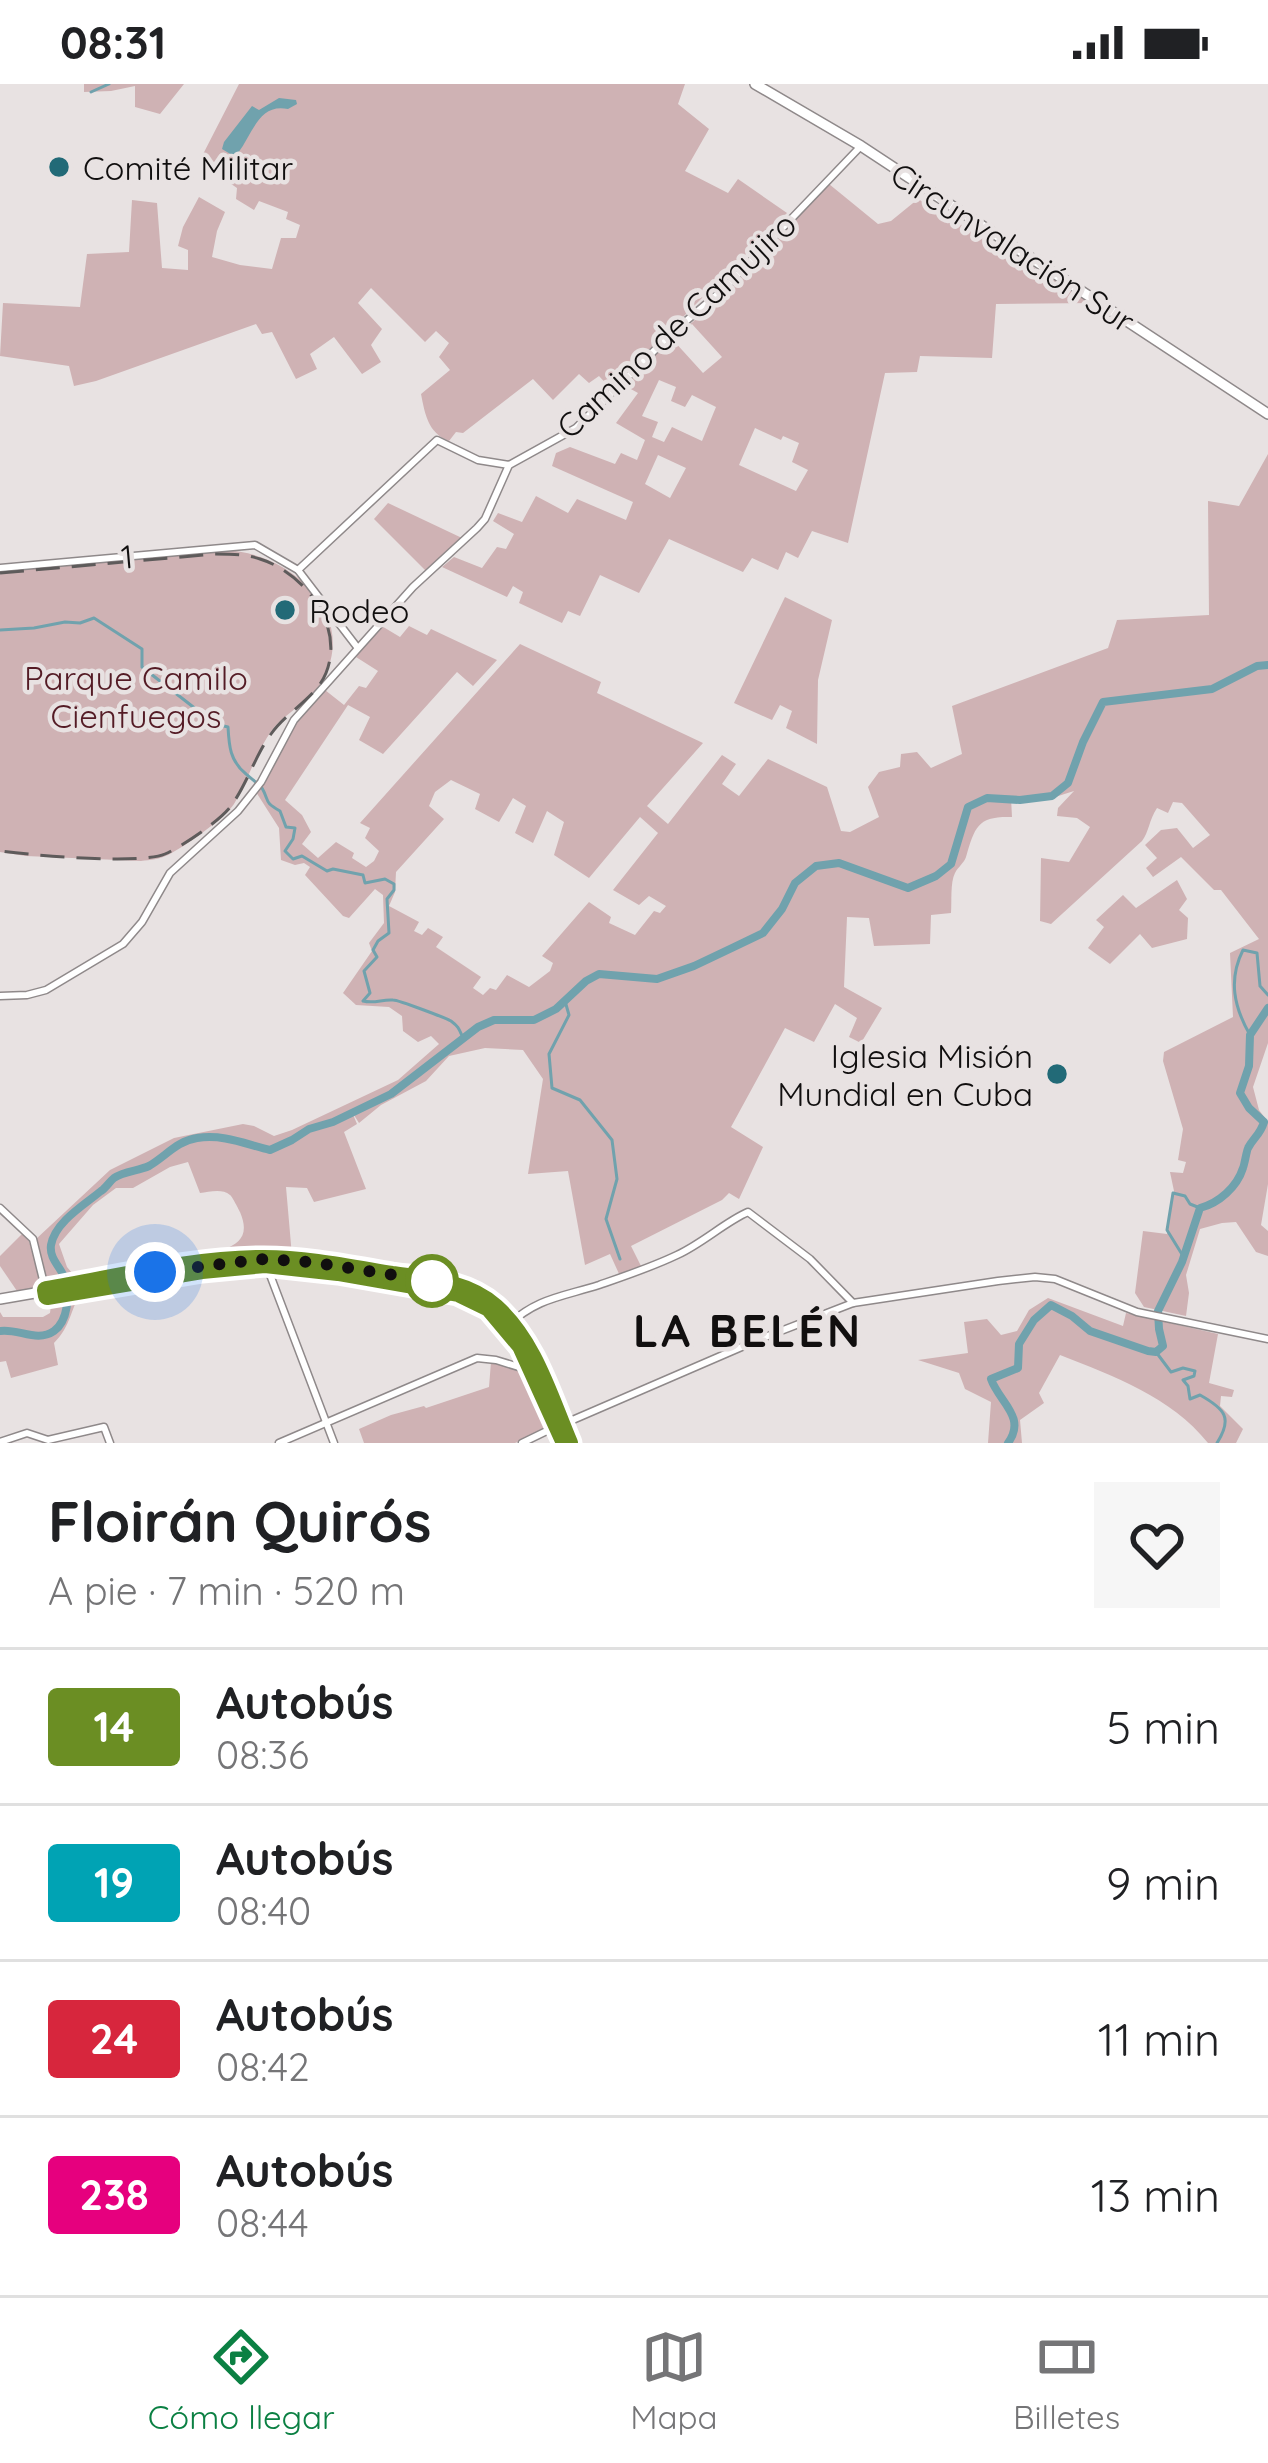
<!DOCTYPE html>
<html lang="es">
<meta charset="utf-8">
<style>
:root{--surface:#fff;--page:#f6f6f6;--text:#202124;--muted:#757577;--line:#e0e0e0;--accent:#0b8043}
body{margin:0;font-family:Quicksand,sans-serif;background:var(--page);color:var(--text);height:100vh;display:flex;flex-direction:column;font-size:45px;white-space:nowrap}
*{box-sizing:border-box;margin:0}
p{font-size:39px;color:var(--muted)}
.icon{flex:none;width:66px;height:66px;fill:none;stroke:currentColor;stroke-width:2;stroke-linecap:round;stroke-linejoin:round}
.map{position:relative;height:1359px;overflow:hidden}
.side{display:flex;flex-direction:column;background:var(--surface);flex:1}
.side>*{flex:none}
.badge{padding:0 24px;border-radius:9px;font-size:42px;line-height:78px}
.you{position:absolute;width:60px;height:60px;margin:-30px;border:9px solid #fff;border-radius:50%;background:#1a73e8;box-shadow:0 0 0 18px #1a73e833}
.map>.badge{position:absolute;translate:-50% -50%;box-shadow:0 0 0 6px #fff}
.round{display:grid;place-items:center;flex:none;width:126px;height:126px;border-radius:0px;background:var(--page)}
.summary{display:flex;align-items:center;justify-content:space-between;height:204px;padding:0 48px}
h1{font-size:57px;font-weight:800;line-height:90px}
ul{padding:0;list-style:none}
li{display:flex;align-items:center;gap:36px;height:156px;padding:0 48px;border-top:3px solid var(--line)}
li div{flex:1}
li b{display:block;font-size:45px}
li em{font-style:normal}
li .badge{min-width:132px;font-weight:700;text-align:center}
.status{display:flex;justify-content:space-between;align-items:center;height:84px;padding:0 60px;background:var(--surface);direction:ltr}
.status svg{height:33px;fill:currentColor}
.menu{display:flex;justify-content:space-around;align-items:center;height:168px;border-top:3px solid var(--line);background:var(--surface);font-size:33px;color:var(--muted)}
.menu a{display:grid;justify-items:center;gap:6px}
.menu .active{color:var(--accent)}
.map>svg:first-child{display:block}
.green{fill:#cfb2b4;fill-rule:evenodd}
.water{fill:#70a2ad}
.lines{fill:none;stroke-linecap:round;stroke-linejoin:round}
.stream{stroke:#70a2ad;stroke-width:3}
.river{stroke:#70a2ad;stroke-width:8}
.tertiary-casing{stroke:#8f898a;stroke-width:9}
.secondary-casing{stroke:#8f898a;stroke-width:9}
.primary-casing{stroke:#8f898a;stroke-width:12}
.tertiary{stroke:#fff;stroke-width:6}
.secondary{stroke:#fff;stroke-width:6}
.primary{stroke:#fff;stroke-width:9}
.rail{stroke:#5e5b5b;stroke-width:3;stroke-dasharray:24 12;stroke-linecap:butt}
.line-casing{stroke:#fff;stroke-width:27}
.line{stroke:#6b8e23;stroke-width:18}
.walk{stroke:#110f0f;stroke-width:12;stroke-dasharray:0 21.6}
.poi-dot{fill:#226a77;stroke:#e8e2e2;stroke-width:4.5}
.stop-dot{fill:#fff;stroke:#6b8e23;stroke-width:6}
.labels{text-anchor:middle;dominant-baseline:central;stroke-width:9;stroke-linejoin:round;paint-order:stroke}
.poi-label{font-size:33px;fill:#110f0f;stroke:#e8e2e2;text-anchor:start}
.street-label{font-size:33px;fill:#110f0f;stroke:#e8e2e2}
.park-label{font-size:33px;fill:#541b25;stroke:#e8e2e2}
.district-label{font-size:45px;font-weight:bold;letter-spacing:3px;fill:#110f0f;stroke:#e8e2e2}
</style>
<div class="status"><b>08:31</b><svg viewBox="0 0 49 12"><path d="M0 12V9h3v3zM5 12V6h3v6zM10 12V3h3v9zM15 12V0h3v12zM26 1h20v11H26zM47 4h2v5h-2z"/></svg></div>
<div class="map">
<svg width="1268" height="1359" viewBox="0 0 1268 1359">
<rect width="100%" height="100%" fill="#e8e2e2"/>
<!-- green -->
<g class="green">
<polygon points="84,0 184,0 160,30 135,23 135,2 111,7 84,8"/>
<path d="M 239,0 L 685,0 L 678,20 L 709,45 L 685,87 L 728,109 L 738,95 L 787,129 L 611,305 L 599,292 L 589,299 L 579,290 L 553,316 L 533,295 L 463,349 L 456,348 L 449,357 C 428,349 425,330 421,310 L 450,286 L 439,273 L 449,259 L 436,247 L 425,258 L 371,204 L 358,219 L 382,245 L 371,261 L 381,278 L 362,290 L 334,253 L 310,270 L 317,285 L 296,295 L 272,248 L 262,250 L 256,240 L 96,297 L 74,302 L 69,282 L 0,272 L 3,219 L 80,223 L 87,170 L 129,168 L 132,116 L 157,119 L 162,184 L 188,186 L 188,166 L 178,162 L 183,143 L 199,113 L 225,128 L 217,147 L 212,173 L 240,181 L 272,185 L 281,154 L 296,154 L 300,141 L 286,135 L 288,128 L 259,117 L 254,126 L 236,115 L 237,104 L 199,78 Z"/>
<path d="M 829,100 L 878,140 L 891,137 L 918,115 L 1093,219 L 996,220 L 992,274 L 920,272 L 917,288 L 885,289 L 848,459 L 812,447 L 798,474 L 786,468 L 778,486 L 752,474 L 743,488 L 669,455 L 639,509 L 600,491 L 580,532 L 568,527 L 562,539 L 519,519 L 523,508 L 513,502 L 507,513 L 442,483 L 454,473 L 482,484 L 497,463 L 506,465 L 514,450 L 493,437 L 498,429 L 522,438 L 536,412 L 568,429 L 577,415 L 626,436 L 633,418 L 552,382 L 556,369 L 570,363 L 615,380 L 621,369 L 637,376 L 645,356 L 616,339 L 638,309 L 620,299 L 694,237 ZM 692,240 L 722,273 L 703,289 L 673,256 ZM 659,296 L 676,303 L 671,317 L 685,323 L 692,311 L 716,323 L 702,357 L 672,343 L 664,358 L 652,353 L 658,338 L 642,332 ZM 755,344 L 781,356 L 783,352 L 799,359 L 792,378 L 808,386 L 796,407 L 739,381 ZM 658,371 L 686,384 L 670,414 L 645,400 Z"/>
<path d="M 1268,370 L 1268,959 L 1253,1003 L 1259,1026 L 1268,1038 L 1268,1100 L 1261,1141 L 1268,1147 L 1268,1172 L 1256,1168 L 1236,1138 L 1222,1139 L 1200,1145 L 1186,1191 L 1189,1209 L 1186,1232 L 1144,1223 L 1135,1209 L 1143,1147 L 1167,1150 L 1174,1107 L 1170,1088 L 1183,1089 L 1186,1078 L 1178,1076 L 1183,1045 L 1163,977 L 1164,968 L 1233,933 L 1230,869 L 1259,855 L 1221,806 L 1214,806 L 1181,773 L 1153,793 L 1146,784 L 1157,774 L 1145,761 L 1161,746 L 1177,744 L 1193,764 L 1210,751 L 1182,719 L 1173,718 L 1168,729 L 1157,724 C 1149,736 1149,748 1142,757 L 1051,840 L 1040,837 L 1041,774 L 1069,778 L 1090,743 L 1077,734 L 1057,732 L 1058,724 L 1074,707 L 1052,714 L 1011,714 L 1012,733 C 978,732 975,742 966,773 C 964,779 958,783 955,789 C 950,799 952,817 951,829 L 931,831 L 930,860 L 874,862 L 869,834 L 847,833 L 844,903 L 882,924 L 861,959 L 849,953 L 857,934 L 835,920 L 814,958 L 785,944 L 731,1043 L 763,1063 L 739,1115 L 729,1109 L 722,1116 L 631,1162 L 642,1184 L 620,1192 L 610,1170 L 585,1181 L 568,1087 L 528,1090 L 543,995 L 523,966 L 485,964 L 449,972 L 426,997 L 381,1021 L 359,1039 L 352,1028 L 357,1040 L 344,1048 L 366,1105 L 314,1118 L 307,1104 L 286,1103 L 292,1172 L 255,1170 L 222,1174 L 222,1166 C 242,1159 249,1149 240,1128 C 239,1126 232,1112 230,1111 C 222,1104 209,1108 200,1109 L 188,1078 L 170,1083 L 133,1104 L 116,1104 L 93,1121 L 59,1160 L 67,1183 L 78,1196 L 49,1202 L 35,1156 L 110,1086 L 174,1054 L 243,1040 L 254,1042 L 274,1052 L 292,1046 L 398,996 L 439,960 L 431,952 L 418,958 L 403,947 L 402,932 L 389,923 L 356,921 L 343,909 L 372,867 L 369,859 L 384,839 L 383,811 L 375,805 L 349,834 L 343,832 L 305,791 L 310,783 L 304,779 L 295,781 L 281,776 L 279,744 L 256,708 L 301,631 L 325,606 L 344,621 L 359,602 L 366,604 L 378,587 L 356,573 L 380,541 L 400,553 L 409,542 L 427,551 L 431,545 L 497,576 L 473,602 L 457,588 L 383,670 L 359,656 L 370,633 L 348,621 L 285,716 L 302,731 L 311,748 L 302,760 L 318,774 L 336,758 L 354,769 L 352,774 L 366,783 L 374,777 L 379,767 L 365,754 L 370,744 L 360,739 L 520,560 L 601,598 L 597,609 L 703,659 L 647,722 L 668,740 L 722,671 L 736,680 L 722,700 L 739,712 L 768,675 L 827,703 L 841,747 L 850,748 L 879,733 L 868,703 L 879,688 L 900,683 L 901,670 L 917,668 L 931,684 L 962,670 L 952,622 L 1108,564 L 1117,536 L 1209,531 L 1208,417 L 1239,422 ZM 451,696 L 480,710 L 475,725 L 499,738 L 513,714 L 526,722 L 515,749 L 533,759 L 547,727 L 564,738 L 554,771 L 589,794 L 640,733 L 658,749 L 613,806 L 639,821 L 649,812 L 666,822 L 660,829 L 654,827 L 635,851 L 609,839 L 611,833 L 589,818 L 542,872 L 553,879 L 550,887 L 529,903 L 507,891 L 496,906 L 490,904 L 483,911 L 473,904 L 481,893 L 436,863 L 443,853 L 428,844 L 422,851 L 414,847 L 419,838 L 389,822 L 395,808 L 396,788 L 444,735 L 429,722 L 435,708 Z"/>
<polygon points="388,419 462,454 427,488 374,435"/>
<path d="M 224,466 C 287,468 358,526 324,594 C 314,616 287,627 272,646 C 256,668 248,697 234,720 C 225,734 184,763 168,771 C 160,775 150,776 141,777 L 26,772 L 0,768 L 0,487 Z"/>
<polygon points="785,513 832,536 818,596 817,660 786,644 792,627 780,621 772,636 734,619"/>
<polygon points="1177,796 1187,815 1179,826 1188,834 1187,855 1152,864 1140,850 1110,880 1088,864 1104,843 1096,836 1123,811 1136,824"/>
<polygon points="22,1150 29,1157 42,1203 17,1207 0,1182 0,1172"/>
<path d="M 81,1209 C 70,1226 71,1242 54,1259 L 58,1281 L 11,1294 L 6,1277 L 0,1278 L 0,1228 L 3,1233 L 43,1233 L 50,1229 L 52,1214 Z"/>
<path d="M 1048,1214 L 1123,1242 L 1126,1229 L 1218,1250 L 1209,1299 L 1234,1306 L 1232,1313 L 1221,1312 L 1220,1322 L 1243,1345 L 1236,1359 L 1208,1359 C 1171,1313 1114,1292 1060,1271 L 1039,1309 L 1044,1319 L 1020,1336 L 1022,1359 L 988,1359 L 991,1318 L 965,1305 L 959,1289 L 918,1276 L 968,1269 L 964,1238 L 987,1235 L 1001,1251 L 1017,1247 L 1029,1226 Z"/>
<polygon points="491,1278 530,1290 553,1342 515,1359 364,1359 359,1345 391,1331 424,1322 426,1324 489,1303"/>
</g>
<!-- water -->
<path class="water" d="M 279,14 L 296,16 L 297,20 L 288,25 C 259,19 253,49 238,69 L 232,71 L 222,65 L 224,58 L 252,22 L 259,26 Z"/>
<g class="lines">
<!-- stream -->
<g class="stream">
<polyline points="91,8 109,0"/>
<path d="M 0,546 L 34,544 L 65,538 L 80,539 L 94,534 L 142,565 L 142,583 L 215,640 L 228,643 C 229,662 230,677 246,690 C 247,691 261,702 262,704 C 270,718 263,717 280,727 L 286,743 L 295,744 L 293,755 L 285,767 L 293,775 L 302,772 L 327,787 L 333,785 L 363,791 L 365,799 L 385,795 L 394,800 L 394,806 L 387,815 L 389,849 L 378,857 L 373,866 L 377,873 L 364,887 L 370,909 L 363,917 C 375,920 382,915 393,916 C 399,916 448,935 451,937 C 459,943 459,945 463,954"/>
<polyline points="565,917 569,931 549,970 552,1004 580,1016 612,1056 617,1095 606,1135 620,1175"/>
<path d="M 1250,951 C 1234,923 1228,896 1243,866 L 1257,869 L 1260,902 L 1268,911"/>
<polyline points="1183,1172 1167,1146 1173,1109 1185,1112 1190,1120 1200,1124"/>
<path d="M 1156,1268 L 1171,1288 L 1183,1284 L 1195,1287 L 1194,1292 L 1183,1296 L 1188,1302 L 1190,1315 L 1200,1311 C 1225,1325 1233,1334 1217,1359"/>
</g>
<!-- river -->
<g class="river">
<path d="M 0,1247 C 18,1244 37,1259 54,1247 C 68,1237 70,1211 65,1195 C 61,1183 49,1175 51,1161 C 55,1138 84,1121 101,1107 C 106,1104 109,1098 114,1094 C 124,1087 138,1087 149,1082 C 166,1072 177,1057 197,1054 C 224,1050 245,1060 270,1066 L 292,1056 L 309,1045 L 333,1038 L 391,1010 L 478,943 L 494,936 L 534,936 L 556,925 L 586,897 L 599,890 L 657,895 L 694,882 L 734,863 L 763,849 L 782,825 L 795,799 L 816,782 L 839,779 L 908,804 L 936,792 L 951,780 L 968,723 L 987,714 L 1020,716 L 1052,712 L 1068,699 L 1083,658 L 1103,618 L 1212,605 L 1257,582 L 1268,581"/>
<path d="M 1008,1359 C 1027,1333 999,1318 991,1295 L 1018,1284 L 1019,1260 L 1034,1236 L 1051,1221 L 1072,1232 L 1090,1247 L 1148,1267 L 1156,1268 L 1163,1262 L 1159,1245 L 1158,1227 L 1182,1178 L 1200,1124 C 1219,1119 1237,1103 1243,1084 C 1244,1083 1247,1065 1248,1064 C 1254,1053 1260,1051 1264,1038 L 1249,1024 L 1240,1009 L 1249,982 L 1250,951 L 1268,924"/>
</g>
<defs>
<g id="tertiary">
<polyline points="0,484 255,461 298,486 357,563"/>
<polyline points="298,486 437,356 478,376 509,381"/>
<polyline points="0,912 27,911 46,906 123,860 142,838 170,789 238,727 261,698 294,636 413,503 477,444 485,435 509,381 576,344 672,249 726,203 861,62"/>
<polyline points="264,1175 334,1359"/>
<polyline points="0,1358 27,1349 48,1356 104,1343 110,1359"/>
<polyline points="279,1359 477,1274 496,1276 535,1288"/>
<polyline points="522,1359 557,1342"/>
</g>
<g id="secondary">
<polyline points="0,1124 33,1155 47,1212"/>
<path d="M 507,1242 C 537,1214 561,1213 599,1201 C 625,1192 652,1183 677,1171 C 703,1159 725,1138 748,1128 L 810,1175 L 853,1219"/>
<polyline points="561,1341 760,1255 853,1219 998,1197 1035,1193 1055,1195 1137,1228 1268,1255"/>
</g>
<g id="primary">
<polyline points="755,0 861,62 1268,330"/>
<polyline points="409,1199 445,1206"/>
<polyline points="0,1215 179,1184 264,1175 311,1179 459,1203 491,1219 511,1239 525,1258 569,1359"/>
</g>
</defs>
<!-- tertiary casing -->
<use href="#tertiary" class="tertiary-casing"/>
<!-- secondary casing -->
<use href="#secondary" class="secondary-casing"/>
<!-- primary casing -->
<use href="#primary" class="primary-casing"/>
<!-- tertiary -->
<use href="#tertiary" class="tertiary"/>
<!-- secondary -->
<use href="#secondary" class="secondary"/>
<!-- primary -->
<use href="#primary" class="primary"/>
<!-- rail -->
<path class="rail" d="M 0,489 L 215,470 C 230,470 245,470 260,475 C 305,489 345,542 326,589 C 316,614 286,628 271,650 C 255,672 247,700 231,722 C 220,737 181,763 165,770 C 139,781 31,771 0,767"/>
</g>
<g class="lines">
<defs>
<path id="line" d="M 565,1359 L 521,1262 L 489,1224 L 458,1209 L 338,1188 L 265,1180 L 202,1186 L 47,1212 L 46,1206 C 117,1194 192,1175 264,1175 C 307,1175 350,1184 392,1191 C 428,1196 467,1198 495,1223 C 534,1258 549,1312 569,1359"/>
</defs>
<!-- line casing -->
<use href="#line" class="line-casing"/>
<!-- line -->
<use href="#line" class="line"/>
<!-- walk -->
<polyline class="walk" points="155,1188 264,1175 311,1178 432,1197"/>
</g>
<!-- markers -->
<g class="poi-dot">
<circle cx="59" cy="83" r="12"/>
<circle cx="285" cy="526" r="12"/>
<circle cx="1057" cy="990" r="12"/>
</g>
<circle class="stop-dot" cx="432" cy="1197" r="24"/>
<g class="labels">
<!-- poi labels -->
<g class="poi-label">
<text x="83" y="83">Comité Militar</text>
<text x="309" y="526">Rodeo</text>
<text x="1033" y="971" text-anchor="end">Iglesia Misión<tspan x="1033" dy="38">Mundial en Cuba</tspan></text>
</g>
<!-- street labels -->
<g class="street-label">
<text transform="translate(1013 163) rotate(33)">Circunvalación Sur</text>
<text transform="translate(676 241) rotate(-43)">Camino de Camujiro</text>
<text transform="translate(127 472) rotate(-5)">1</text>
</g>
<!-- park labels -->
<g class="park-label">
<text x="136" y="593">Parque Camilo<tspan x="136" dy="38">Cienfuegos</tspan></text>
</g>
<!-- district labels -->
<g class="district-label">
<text x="748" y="1246">LA BELÉN</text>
</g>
</g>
</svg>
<div class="you" style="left:155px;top:1188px"></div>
</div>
<section class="side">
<div class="summary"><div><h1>Floirán Quirós</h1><p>A pie · 7 min · 520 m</p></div><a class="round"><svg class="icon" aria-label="heart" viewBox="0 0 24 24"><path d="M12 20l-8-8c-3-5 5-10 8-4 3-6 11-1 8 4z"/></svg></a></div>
<ul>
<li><span class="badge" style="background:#6b8e23;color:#fff">14</span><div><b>Autobús</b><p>08:36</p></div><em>5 min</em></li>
<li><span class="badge" style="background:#00a3b4;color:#fff">19</span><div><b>Autobús</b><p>08:40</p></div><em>9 min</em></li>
<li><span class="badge" style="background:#d7263d;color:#fff">24</span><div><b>Autobús</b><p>08:42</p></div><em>11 min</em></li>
<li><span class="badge" style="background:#e6007e;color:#fff">238</span><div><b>Autobús</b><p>08:44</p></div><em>13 min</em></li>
</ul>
</section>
<nav class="menu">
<a class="active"><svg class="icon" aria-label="directions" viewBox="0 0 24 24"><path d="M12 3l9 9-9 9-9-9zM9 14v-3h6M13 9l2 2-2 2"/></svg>Cómo llegar</a>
<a><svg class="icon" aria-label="map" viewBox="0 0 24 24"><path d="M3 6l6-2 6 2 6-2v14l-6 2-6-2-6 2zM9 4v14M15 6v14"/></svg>Mapa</a>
<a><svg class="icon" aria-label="tickets" viewBox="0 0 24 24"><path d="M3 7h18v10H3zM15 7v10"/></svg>Billetes</a>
</nav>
